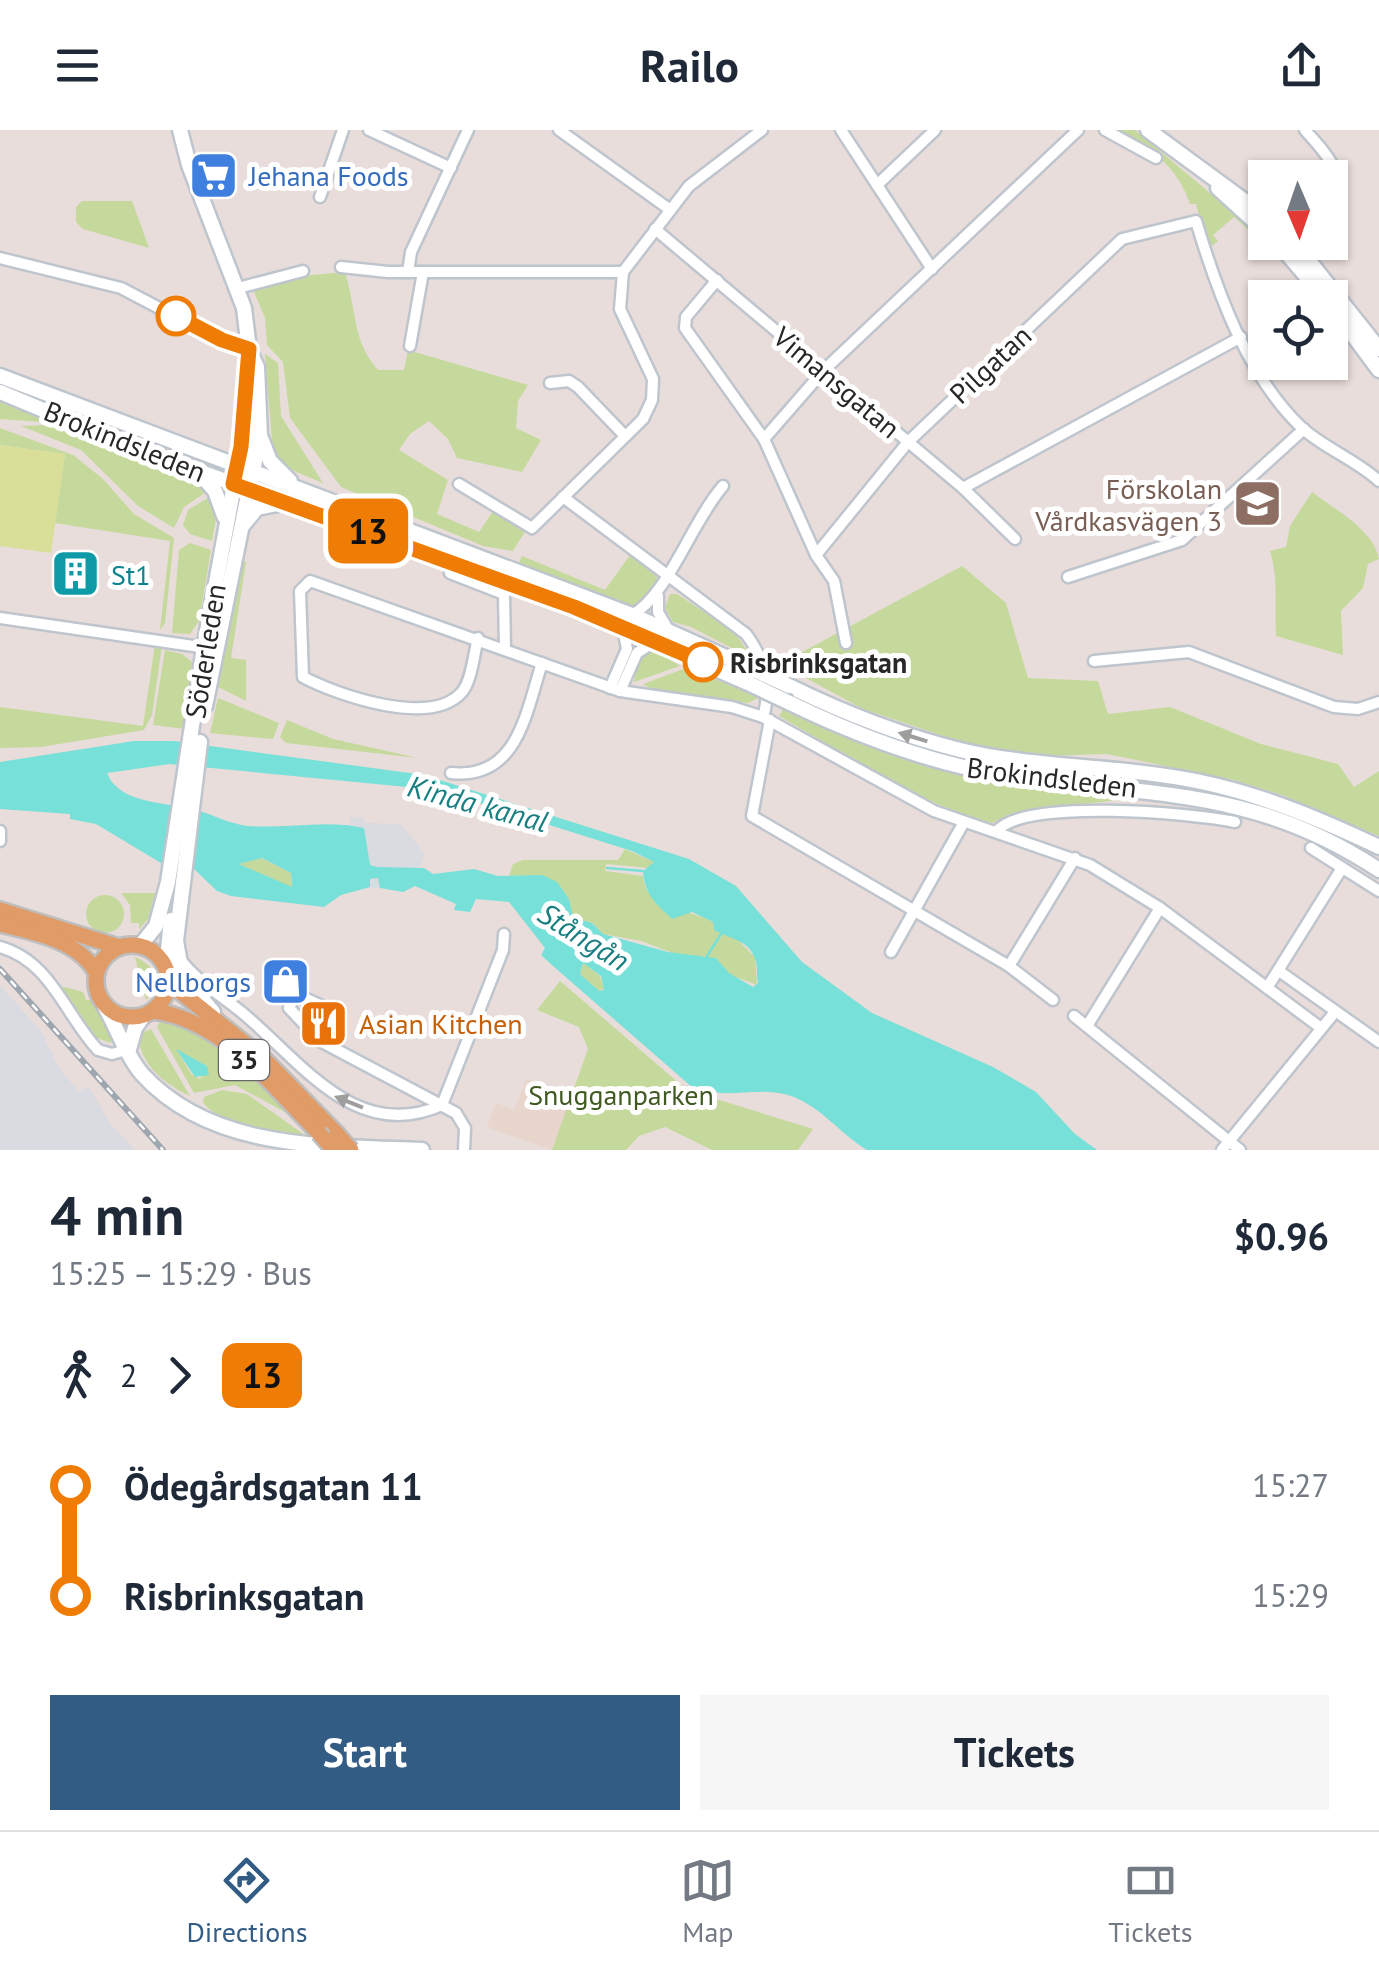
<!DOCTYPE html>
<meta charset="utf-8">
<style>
:root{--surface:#fff;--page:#f6f6f7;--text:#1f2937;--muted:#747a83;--line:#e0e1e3;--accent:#335c85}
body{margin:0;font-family:"PT Sans",sans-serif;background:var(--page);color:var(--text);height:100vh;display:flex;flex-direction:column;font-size:38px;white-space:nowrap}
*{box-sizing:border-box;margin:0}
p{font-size:32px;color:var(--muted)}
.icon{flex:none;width:55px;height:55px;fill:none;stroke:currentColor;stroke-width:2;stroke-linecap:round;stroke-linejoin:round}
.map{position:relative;height:1020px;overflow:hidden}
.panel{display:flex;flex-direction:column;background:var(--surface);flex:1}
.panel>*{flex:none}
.badge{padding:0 20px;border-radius:15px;font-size:35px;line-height:65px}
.needle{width:65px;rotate:178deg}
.buttons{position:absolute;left:1248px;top:30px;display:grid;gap:20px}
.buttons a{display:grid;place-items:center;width:100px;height:100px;border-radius:0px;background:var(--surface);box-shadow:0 2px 8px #0004;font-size:50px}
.map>.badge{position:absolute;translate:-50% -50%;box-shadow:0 0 0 5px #fff}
.legs{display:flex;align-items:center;gap:15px;height:110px;padding:0 50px;font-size:32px}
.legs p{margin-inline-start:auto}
.summary{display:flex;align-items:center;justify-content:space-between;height:170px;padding:0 50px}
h1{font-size:55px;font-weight:700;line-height:75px}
.cta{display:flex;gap:20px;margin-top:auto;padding:20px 50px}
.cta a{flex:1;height:115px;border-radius:0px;background:var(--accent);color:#fff;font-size:40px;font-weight:700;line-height:115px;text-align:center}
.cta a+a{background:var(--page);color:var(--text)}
ul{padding:0 50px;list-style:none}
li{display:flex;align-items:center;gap:35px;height:110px;font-size:38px}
li i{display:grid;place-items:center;width:15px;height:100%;margin:0 12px;background:currentColor}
li i::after{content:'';width:25px;height:25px;margin:-12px;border:8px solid;border-radius:50%;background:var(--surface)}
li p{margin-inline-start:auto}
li:first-child i{background:linear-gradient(#0000 50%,currentColor 0)}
li:last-child i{background:linear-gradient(currentColor 50%,#0000 0)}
header{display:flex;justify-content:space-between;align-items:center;height:130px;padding:0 50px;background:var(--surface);font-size:45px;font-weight:700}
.tab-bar{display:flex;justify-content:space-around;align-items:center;height:140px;border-top:2px solid var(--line);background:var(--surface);font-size:28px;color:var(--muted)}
.tab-bar a{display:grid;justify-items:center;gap:5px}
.tab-bar .active{color:var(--accent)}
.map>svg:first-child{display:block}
.industrial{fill:#dadae1}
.education{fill:#e8d5cb}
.green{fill:#c5d99c;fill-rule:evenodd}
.pitch{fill:#d9df98}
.water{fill:#77e0d8;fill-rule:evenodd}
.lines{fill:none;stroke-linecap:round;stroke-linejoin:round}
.stream{stroke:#77e0d8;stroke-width:2.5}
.minor-casing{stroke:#bec5cd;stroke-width:15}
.secondary-casing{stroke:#bec5cd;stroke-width:19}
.primary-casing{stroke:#bebebe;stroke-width:20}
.minor{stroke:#fff;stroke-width:10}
.secondary{stroke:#fff;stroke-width:14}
.primary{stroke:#e09b67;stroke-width:15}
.rail-casing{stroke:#9ea6af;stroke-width:6}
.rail{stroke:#fff;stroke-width:2.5;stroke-dasharray:8;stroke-linecap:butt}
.secondary-bridge-casing{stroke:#bec5cd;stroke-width:19;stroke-linecap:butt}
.primary-bridge-casing{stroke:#bebebe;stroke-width:20;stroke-linecap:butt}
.secondary-bridge{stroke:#fff;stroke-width:14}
.primary-bridge{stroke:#e09b67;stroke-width:15}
.oneway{fill:#9e9e9e}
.line-1-casing{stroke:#fff;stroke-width:22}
.line-1{stroke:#ef7c04;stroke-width:15}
.stop-1-dot{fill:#fff;stroke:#ef7c04;stroke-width:5}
.labels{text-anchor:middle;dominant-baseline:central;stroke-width:10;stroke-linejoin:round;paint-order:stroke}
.shield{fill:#fff;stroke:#686868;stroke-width:2.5}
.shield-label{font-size:25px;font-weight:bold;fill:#272727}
.shop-label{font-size:28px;fill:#366cbe;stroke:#fff;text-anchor:start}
.street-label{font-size:28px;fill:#272727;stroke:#fff}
.education-label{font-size:28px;fill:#785e54;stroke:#fff;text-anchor:end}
.culture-label{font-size:28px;fill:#0d838f;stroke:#fff;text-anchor:start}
.stop-label{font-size:28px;font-weight:bold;fill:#272727;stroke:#fff;text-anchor:start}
.food-label{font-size:28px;fill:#c56008;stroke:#fff;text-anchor:start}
.park-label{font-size:28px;fill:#405a21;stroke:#fff}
.water-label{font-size:30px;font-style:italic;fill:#1a7f81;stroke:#fff}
</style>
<header><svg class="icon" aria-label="menu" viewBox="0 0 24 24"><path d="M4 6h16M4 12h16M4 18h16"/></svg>Railo<svg class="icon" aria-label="share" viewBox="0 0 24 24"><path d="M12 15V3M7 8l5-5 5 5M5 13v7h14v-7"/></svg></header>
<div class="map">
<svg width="1379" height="1020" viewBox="0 0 1379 1020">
<rect width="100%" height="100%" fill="#e8ddda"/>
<!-- industrial -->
<g class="industrial">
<polygon points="350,686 362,688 365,693 400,694 410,705 425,724 414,756 403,762 387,757 363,759 358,697 350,695"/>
<polygon points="0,855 40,900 60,939 78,961 89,957 111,995 135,1020 0,1020"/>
</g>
<!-- education -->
<polygon class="education" points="526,949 572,966 552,1020 487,997 496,973 514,980"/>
<!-- green -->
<g class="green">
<path d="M 1114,0 L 1135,0 L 1262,107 L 1256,107 L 1234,87 L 1213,105 L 1218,111 L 1208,119 L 1196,74 L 1190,74 C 1176,33 1150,19 1114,0 Z"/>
<polygon points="82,71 132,71 149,118 83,99 76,92 76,77"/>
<path d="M 345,142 C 357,181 352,211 378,240 L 404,240 L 408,220 L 528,255 L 518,271 L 516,298 L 541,310 L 522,342 L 457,328 L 448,309 L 429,291 L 410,304 L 399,320 L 448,350 L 437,384 L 479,402 L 493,381 L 526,400 L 513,421 L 483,416 L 341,357 L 290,288 L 283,232 L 267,215 L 265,188 L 253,160 L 302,146 Z"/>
<polygon points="265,224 278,233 281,286 323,353 282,336 273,323"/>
<polygon points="0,270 43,289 41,292 0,289"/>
<polygon points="47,295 197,352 209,360 184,377 174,398 138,376 81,320 21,296"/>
<polygon points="0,298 73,325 103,349 134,384 174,408 165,493 160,500 170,411 55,393 65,324 0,315"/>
<path d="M 1312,362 C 1334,379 1374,400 1379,429 L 1368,434 L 1363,458 L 1341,481 L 1343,525 L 1276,506 C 1274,476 1279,450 1270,421 L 1286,417 L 1290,396 Z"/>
<polygon points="211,366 216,389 212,411 190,404 183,395 188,380"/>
<polygon points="190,413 211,420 199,491 190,504 172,503 179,420"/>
<polygon points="630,425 657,447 657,453 638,475 628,477 518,435 522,426 605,460"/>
<polygon points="243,431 246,432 231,528 246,530 246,571 281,588 218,557"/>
<polygon points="962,436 1006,473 1028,548 1098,551 1108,584 1170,577 1261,614 1338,634 1354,657 1379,641 1379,706 1285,666 1234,650 1107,624 1042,626 961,612 863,579 780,534"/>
<polygon points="670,464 677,464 734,502 753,529 691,497 673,492 665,478"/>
<polygon points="155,514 162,516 152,585 144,600 41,617 0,618 0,577 143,596"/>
<polygon points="651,518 680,536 634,552 639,523"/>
<polygon points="165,520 182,524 192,532 185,599 153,595"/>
<polygon points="686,538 760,567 748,573 653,560 643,554"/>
<polygon points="218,568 279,593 273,609 210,603"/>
<path d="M 783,579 C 909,639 1006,655 1143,667 L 1012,683 L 992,693 C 916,673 847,625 779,586 Z"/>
<polygon points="287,590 333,609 418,628 286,613 280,607"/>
<path d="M 625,719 L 654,732 L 649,738 L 606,734 L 605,741 L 643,746 C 645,780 688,778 713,792 L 714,800 L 736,808 L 755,827 L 757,855 L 641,811 L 603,804 L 592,793 L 573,787 C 555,745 555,744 509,746 L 513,734 L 523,730 L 618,730 Z"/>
<polygon points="261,728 291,743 292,758 239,734"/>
<polygon points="121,763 155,763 148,789 139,799 139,793 131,793 130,775"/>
<circle cx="105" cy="784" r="19"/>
<path d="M 135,827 C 156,835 161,854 146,870 Z"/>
<polygon points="583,832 600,846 604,859 599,861 580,844"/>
<polygon points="560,851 687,960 813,999 798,1020 712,1020 665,997 639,1006 626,1020 552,1020 588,919 579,897 537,880"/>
<polygon points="60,856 83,862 86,870 91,870 113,901 111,913 97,908"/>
<path d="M 161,889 C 216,906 254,947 294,987 L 235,955 L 194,963 L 157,897 ZM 177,920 L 207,936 L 200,949 L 191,944 Z"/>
<path d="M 140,899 L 142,903 L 151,899 L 190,966 C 165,955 133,929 140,899 Z"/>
<path d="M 222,960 L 247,964 L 306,1006 C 271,1004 228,1000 203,973 L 204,967 Z"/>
</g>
<!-- pitch -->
<polygon class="pitch" points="0,315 65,324 51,423 0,416"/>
<!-- water -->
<g class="water">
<path d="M 134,611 L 174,611 L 424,645 L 689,729 L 736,756 L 802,832 L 872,883 L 993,937 L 1036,962 L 1075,1004 L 1097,1020 L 867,1020 C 839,1003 820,975 788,965 C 758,956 724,970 693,958 L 553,836 L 541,825 L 545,818 L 509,772 L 476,769 L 470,782 L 454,780 L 456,774 L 415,756 L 403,762 L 380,758 L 378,748 L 370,749 L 370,757 L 341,765 L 324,777 L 231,766 L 217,761 L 194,739 L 161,733 L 96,694 L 70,689 L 70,684 L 0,679 L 0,632 ZM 170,634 L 438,660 L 632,721 L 654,732 L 643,741 C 644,764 656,774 672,789 L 692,782 L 713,792 L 714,800 C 727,808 750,810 755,829 C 758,836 756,843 758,853 L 753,857 L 729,843 L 716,828 L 668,822 L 603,804 L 592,793 L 573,787 L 569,769 L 557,752 L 542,745 L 498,746 L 474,739 L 433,744 L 424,738 L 377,737 L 370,735 L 364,698 C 326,689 288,699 248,696 C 230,694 214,685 196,680 C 169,672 119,675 107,643 ZM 262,728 L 291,743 L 292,757 L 239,734 ZM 583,833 L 601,846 L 604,860 L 599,861 L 580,844 Z"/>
<polygon points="176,919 207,936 209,945 195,947"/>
</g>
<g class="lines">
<!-- stream -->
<g class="stream">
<polyline points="607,738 643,741"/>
<polyline points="707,826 721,804"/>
</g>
<defs>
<g id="minor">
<polyline points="369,0 451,38"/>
<polyline points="559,0 669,79"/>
<polyline points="841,0 932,139"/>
<polyline points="1105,0 1156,28"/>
<path d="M 1305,0 C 1324,22 1351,46 1330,76"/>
<polyline points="877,55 935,0"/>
<polyline points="320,67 343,0"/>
<polyline points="655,99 963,358 1015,409"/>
<polyline points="0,128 121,158 222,211 249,219"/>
<polyline points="341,137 388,142 623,142"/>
<polyline points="408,142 411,122 468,0"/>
<polyline points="717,150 686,187 685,198 764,309 816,425 834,451 846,513"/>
<polyline points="238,158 303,141"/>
<polyline points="410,216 423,142"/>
<polyline points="550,253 569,251 578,257 625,306"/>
<polyline points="764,309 824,240 1078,0"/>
<polyline points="459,354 532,398 643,289 652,270 653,249 620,179 623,142 689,56 762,0"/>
<polyline points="963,358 1241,207"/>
<path d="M 563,367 L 746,504 C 764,528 772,557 763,587"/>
<path d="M 816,425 L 908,312 L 1122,109 L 1196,91 C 1217,161 1247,246 1302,298 C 1324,318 1356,330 1379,351"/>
<polyline points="450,443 504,464 505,518"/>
<polyline points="1068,447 1182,410 1304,299"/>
<polyline points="658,466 658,482 669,501"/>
<path d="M 632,485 C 668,465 691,393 723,356"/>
<polyline points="0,488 207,518"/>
<path d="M 478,508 C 474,523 472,550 462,562 C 431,598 337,565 303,547 L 300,461 L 310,451 L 620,561 L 732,577 L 763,587 L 934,681 L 1090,735 L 1160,778 L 1321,898"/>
<polyline points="1094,531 1189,522 1334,577 1358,579 1379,572"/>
<polyline points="610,558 627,519 623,498"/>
<polyline points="620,561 637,523 655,511"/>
<polyline points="770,590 752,686 1009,836 1053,870"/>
<path d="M 451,643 C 518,650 526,582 542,533"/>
<polyline points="0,701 0,711"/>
<path d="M 997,701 C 1024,668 1192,683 1235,692"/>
<polyline points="1311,718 1379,761"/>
<path d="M 0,817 C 51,831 65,885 98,920 L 112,924 L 129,919"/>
<polyline points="891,822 964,692"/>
<path d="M 180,829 C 197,852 224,867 245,885 C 303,934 357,1013 442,975 L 503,820 L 504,804"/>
<polyline points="1009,836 1075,728"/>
<polyline points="1279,841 1379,912"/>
<polyline points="1267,858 1342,738"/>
<polyline points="1074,886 1240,1020"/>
<polyline points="1087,896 1160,778"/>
<polyline points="312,900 322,876 296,864 289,878 320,911 456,983 465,998 464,1020"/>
<polyline points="1222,1020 1335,882"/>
</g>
<g id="secondary">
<polyline points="1148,0 1265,86"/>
<polyline points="1218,58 1265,101"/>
<polyline points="1277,112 1325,168"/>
<polyline points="1294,112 1379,219"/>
<polyline points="1330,174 1379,240"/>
<polyline points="0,246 632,485 750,538"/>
<polyline points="0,262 132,317 574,477 748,553"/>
<polyline points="261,308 270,331 290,351"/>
<polyline points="201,345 215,361 224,386"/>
<polyline points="243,395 257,378 283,373"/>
<path d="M 789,556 C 844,583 900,605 960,620 C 1039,639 1121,635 1201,652 C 1263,665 1322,690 1379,717"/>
<path d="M 790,573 C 860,607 936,635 1014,647 C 1151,666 1256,658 1379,740"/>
<polyline points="205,576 260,306 257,237 249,220"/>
<polyline points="200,612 176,811 182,845 213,882"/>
<polyline points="140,816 156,796 168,752 204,518 241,317 249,219 244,178 189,35 180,0"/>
<polyline points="166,839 171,790"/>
<path d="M 105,877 C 117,898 126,925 142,944 C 211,1020 324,1016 422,1020"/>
<polyline points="129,919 135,898 144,885"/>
</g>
<g id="primary">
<polyline points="0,780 119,817"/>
<path d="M 0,794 C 34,802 77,810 96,842"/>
<circle cx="132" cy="851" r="36"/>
<polyline points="168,852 263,928 337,1004"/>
<path d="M 153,881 C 222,889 273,957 319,1003"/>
</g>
</defs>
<!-- minor casing -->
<use href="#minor" class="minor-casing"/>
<!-- secondary casing -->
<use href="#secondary" class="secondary-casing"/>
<!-- primary casing -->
<use href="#primary" class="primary-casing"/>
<!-- minor -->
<use href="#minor" class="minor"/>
<!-- secondary -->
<use href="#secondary" class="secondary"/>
<!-- primary -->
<use href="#primary" class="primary"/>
<defs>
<polyline id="rail" points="0,839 163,1020"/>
</defs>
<!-- rail casing -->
<use href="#rail" class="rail-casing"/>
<!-- rail -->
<use href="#rail" class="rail"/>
<defs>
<g id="secondary-bridge">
<polyline points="750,538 789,556"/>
<polyline points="748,553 790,573"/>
</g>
<g id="primary-bridge">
<polyline points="319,1003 334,1020"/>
<polyline points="337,1004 351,1020"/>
</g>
</defs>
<!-- secondary-bridge casing -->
<use href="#secondary-bridge" class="secondary-bridge-casing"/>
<!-- primary-bridge casing -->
<use href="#primary-bridge" class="primary-bridge-casing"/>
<!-- secondary-bridge -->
<use href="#secondary-bridge" class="secondary-bridge"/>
<!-- primary-bridge -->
<use href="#primary-bridge" class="primary-bridge"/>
</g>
<!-- one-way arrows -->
<defs><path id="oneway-solid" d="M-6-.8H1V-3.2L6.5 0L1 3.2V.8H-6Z" transform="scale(2.5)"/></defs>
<g class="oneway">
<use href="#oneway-solid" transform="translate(913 607) rotate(-163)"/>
<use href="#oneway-solid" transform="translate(349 972) rotate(-158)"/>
</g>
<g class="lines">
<defs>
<polyline id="line-1" points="176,186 222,210 249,219 241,317 233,354 574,477 703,532"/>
</defs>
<!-- line-1 casing -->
<use href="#line-1" class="line-1-casing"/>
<!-- line-1 -->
<use href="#line-1" class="line-1"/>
</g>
<!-- icons -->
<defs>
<symbol id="supermarket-square" viewBox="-11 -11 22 22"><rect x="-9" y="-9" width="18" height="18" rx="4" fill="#3f7fe0" stroke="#fff"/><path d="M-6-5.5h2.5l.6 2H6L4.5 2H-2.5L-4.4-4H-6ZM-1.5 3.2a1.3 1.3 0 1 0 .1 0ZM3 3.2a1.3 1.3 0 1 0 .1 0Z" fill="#fff"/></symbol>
<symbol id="school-square" viewBox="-11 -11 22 22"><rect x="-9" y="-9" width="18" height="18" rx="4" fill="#8d6e63" stroke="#fff"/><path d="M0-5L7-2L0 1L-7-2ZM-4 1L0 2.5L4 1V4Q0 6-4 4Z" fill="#fff"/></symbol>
<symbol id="building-square" viewBox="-11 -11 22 22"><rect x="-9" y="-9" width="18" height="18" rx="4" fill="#0f9aa8" stroke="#fff"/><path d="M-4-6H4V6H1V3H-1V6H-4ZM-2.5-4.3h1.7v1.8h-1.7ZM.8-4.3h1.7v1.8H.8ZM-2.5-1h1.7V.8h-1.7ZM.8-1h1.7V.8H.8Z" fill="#fff"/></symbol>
<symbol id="shop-square" viewBox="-11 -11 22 22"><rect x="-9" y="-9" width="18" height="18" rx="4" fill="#3f7fe0" stroke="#fff"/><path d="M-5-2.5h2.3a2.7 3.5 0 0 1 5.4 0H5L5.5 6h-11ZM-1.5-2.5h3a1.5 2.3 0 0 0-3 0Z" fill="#fff"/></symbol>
<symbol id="restaurant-square" viewBox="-11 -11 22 22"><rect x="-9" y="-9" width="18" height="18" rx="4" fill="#e8710a" stroke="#fff"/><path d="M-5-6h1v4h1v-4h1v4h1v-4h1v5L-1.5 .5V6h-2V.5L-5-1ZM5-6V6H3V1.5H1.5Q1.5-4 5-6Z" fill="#fff"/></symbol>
</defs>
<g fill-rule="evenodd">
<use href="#supermarket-square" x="186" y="18" width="55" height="55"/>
<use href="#school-square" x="1230" y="346" width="55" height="55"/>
<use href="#building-square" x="48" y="416" width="55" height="55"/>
<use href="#shop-square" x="258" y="824" width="55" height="55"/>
<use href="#restaurant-square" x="296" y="866" width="55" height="55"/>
</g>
<!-- markers -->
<g class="stop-1-dot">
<circle cx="176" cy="186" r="18"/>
<circle cx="703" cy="532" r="18"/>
</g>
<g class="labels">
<!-- shield labels -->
<rect class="shield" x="219" y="910" width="50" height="40" rx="8"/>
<g class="shield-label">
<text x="244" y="930">35</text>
</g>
<!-- shop labels -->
<g class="shop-label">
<text x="249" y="45">Jehana Foods</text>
<text x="251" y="851" text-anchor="end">Nellborgs</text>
</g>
<!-- street labels -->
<g class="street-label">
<text transform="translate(990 234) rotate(-43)">Pilgatan</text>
<text transform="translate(837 252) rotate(40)">Vimansgatan</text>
<text transform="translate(125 311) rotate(22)">Brokindsleden</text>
<text transform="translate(205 521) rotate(-81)">Söderleden</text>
<text transform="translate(1052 647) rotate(7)">Brokindsleden</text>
</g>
<!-- education labels -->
<g class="education-label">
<text x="1222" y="358">Förskolan<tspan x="1222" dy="32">Vårdkasvägen 3</tspan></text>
</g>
<!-- culture labels -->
<g class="culture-label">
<text x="111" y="444">St1</text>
</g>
<!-- stop labels -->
<g class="stop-label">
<text x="730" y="532">Risbrinksgatan</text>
</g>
<!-- food labels -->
<g class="food-label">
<text x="359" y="893">Asian Kitchen</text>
</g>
<!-- park labels -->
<g class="park-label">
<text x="621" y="964">Snugganparken</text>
</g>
<!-- water labels -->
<g class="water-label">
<text transform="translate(478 673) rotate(15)">Kinda kanal</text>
<text transform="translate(584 806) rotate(32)">Stångån</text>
</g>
</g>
</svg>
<div class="buttons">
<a><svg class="needle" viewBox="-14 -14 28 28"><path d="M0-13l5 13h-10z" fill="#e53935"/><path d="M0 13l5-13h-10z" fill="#747a83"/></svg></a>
<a><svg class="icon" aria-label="locate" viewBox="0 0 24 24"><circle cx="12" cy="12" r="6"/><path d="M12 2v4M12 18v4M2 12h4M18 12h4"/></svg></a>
</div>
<b class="badge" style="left:368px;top:401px;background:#ef7c04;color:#111">13</b>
</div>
<section class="panel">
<div class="summary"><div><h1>4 min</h1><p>15:25 – 15:29 · Bus</p></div><b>$0.96</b></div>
<div class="legs"><svg class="icon" aria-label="walk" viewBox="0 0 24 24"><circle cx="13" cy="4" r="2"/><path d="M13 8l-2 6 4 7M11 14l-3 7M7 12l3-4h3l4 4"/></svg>2<svg class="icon" aria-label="forward" viewBox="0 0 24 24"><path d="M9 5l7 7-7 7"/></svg><b class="badge" style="background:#ef7c04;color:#111">13</b></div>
<ul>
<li><i style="color:#ef7c04"></i><b>Ödegårdsgatan 11</b><p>15:27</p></li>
<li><i style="color:#ef7c04"></i><b>Risbrinksgatan</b><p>15:29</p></li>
</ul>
<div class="cta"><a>Start</a><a>Tickets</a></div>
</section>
<nav class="tab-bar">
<a class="active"><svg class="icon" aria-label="directions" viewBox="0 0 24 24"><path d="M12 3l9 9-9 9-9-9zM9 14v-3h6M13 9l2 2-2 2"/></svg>Directions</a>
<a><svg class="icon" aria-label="map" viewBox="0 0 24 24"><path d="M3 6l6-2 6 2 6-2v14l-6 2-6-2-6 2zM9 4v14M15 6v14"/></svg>Map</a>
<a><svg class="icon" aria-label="tickets" viewBox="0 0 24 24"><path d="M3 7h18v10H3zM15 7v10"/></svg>Tickets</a>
</nav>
